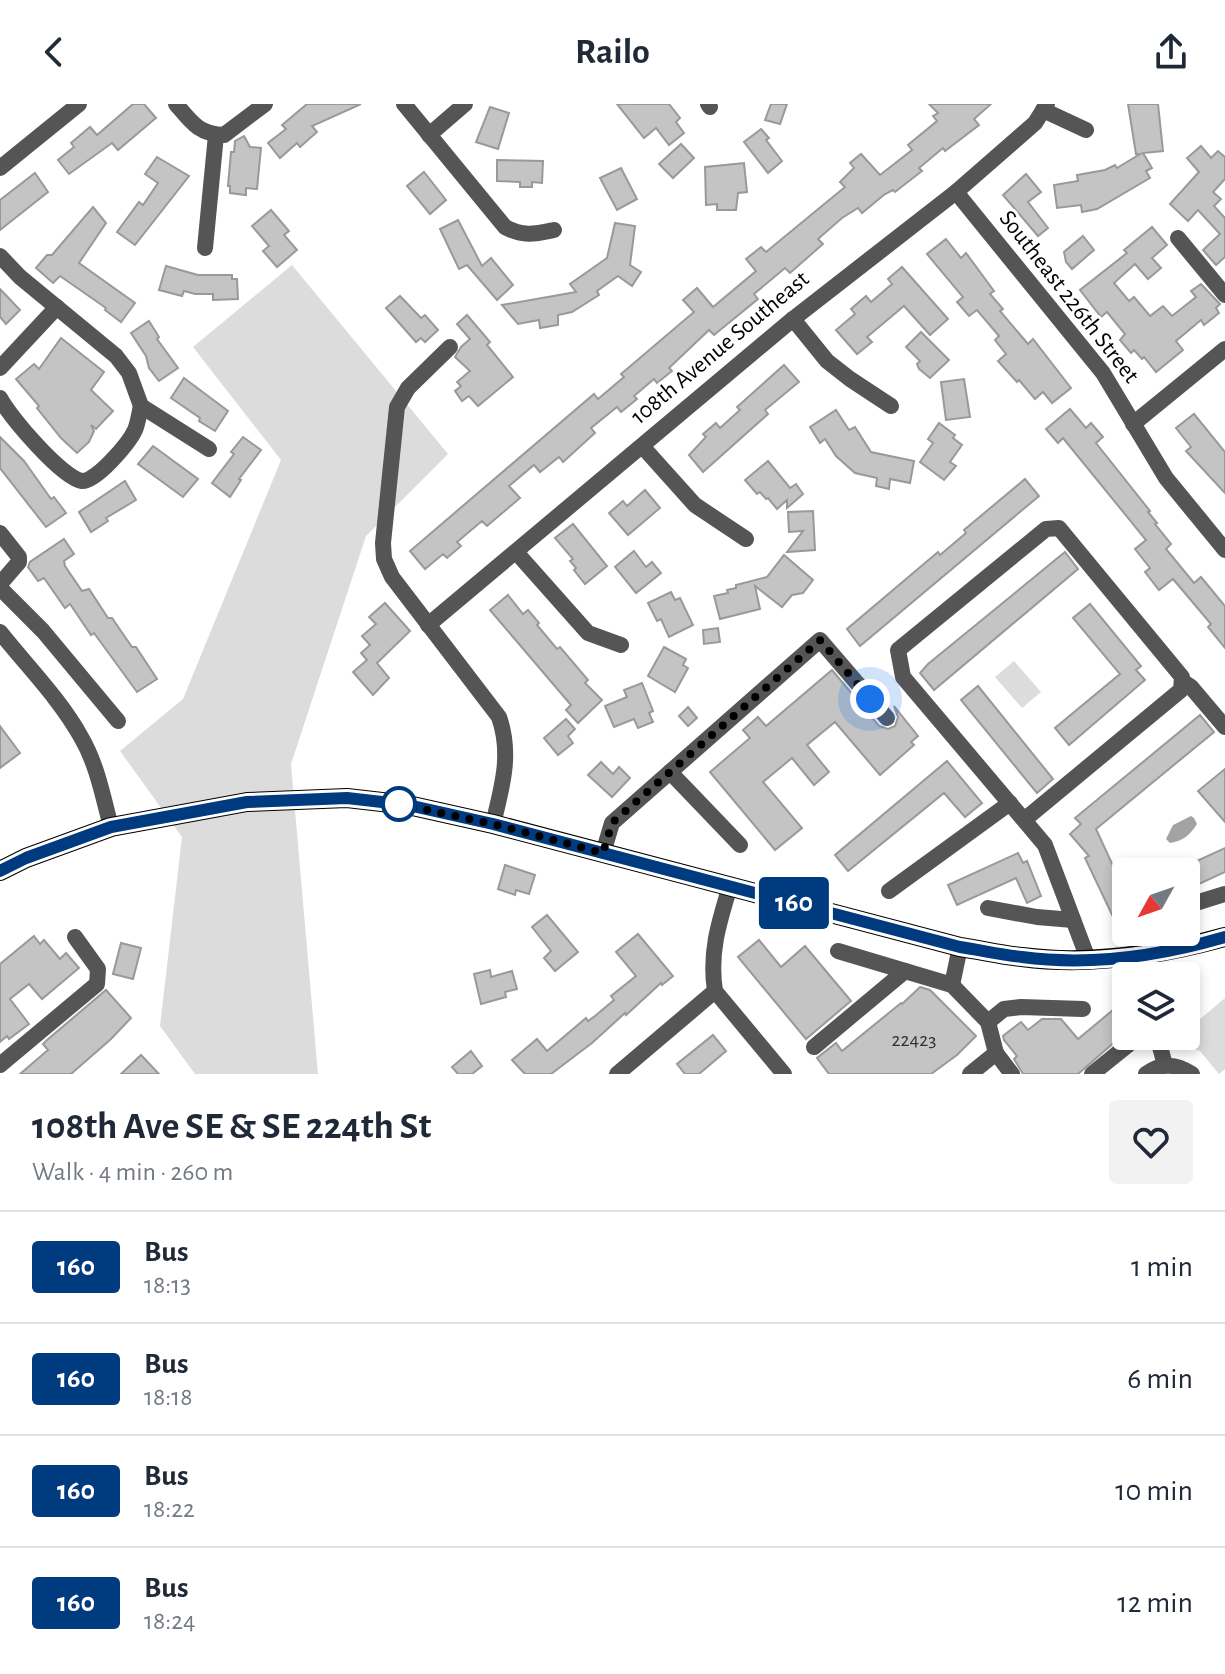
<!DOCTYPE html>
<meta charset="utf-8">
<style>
:root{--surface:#fff;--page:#f2f2f3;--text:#1f2937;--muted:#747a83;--line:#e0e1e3}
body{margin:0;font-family:"Alegreya Sans",sans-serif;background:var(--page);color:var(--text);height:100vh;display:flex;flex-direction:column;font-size:30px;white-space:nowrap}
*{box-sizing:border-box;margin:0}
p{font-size:26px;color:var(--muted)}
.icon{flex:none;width:44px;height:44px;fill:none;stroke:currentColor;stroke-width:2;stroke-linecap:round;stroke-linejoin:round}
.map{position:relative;height:970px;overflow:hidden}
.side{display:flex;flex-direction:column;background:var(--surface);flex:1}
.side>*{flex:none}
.badge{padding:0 16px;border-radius:6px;font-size:28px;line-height:52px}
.needle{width:52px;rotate:230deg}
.tools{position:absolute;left:1112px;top:754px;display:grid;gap:16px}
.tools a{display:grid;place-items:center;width:88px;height:88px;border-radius:8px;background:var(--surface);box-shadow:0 4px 12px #0003;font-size:40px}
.you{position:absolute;width:40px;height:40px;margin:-20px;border:6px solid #fff;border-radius:50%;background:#1a73e8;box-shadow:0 0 0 12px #1a73e833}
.map>.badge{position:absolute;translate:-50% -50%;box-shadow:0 0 0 4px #fff}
.round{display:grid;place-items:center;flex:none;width:84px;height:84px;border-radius:8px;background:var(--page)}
.headline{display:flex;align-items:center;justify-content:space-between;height:136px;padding:0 32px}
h1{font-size:38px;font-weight:700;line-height:60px}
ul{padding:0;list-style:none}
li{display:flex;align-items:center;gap:24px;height:112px;padding:0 32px;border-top:2px solid var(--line)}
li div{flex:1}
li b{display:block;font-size:30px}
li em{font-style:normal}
li .badge{min-width:88px;font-weight:700;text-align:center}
header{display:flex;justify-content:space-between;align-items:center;height:104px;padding:0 32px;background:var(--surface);font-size:36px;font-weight:700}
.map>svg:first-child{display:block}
.green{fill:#dcdcdc}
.water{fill:#a3a3a3}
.building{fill:#c4c4c4;stroke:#999;stroke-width:2}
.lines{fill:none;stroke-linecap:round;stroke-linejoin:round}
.minor{stroke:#555;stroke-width:16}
.major{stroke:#000;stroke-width:20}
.line-casing{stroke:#fff;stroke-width:18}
.line{stroke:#003b80;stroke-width:12}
.walk{stroke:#000;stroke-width:8;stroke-dasharray:0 14.4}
.stop-dot{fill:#fff;stroke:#003b80;stroke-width:4}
.labels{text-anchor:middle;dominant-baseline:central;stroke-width:6;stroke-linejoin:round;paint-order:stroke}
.number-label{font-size:20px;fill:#313131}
.street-label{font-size:24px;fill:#000;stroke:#fff}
</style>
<header><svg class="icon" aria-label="back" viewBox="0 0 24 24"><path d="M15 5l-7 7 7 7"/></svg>Railo<svg class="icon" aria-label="share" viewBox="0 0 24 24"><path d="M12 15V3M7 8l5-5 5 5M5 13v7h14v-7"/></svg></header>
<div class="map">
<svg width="1225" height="970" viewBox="0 0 1225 970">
<rect width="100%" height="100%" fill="#fff"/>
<!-- green -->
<g class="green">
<polygon points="292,161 448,350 366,432 291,660 318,970 195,970 160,922 182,733 120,647 183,595 281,356 193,243"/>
<polygon points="1014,557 1041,588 1022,604 995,573"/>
<polygon points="1225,894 1225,965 1219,970 1200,947 1182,940 1177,934 1186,932 1186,927"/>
</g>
<!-- water -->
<path class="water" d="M 1191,712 L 1194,714 L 1197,720 C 1190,731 1183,737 1170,739 L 1166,735 L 1173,721 Z"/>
<!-- building -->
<g class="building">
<polygon points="133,0 144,0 156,14 118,46 112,39 69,70 58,56 74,43 71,39 90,23 97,31"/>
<polygon points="307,0 361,0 312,22 317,28 300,43 297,39 280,54 268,39 286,25 282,21"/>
<polygon points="617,0 669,0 680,14 676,18 684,29 669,41 656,24 644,34"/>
<polygon points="771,0 787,0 780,20 765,16"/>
<polygon points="929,0 991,0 974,15 979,21 945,47 943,44 919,64 922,67 895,88 893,86 885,90 862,109 858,104 842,114 818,135 823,140 790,169 785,164 754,190 758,195 714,231 709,226 669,264 672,267 657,279 654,275 634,292 637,295 621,308 617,303 591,324 595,329 563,358 559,353 540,368 534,361 509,382 520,394 487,422 482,417 457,438 461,442 447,454 443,450 425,465 410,447 594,290 598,295 624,273 621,270 694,208 683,196 697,184 713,203 756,167 746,155 761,143 766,148 845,83 840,78 854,64 850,59 861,50 880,71 912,46 908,41 937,17 933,12 938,9"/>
<polygon points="1128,0 1158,0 1163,47 1143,49 1152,64 1146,67 1150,74 1097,105 1082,108 1081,101 1057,104 1054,81 1078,77 1077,71 1105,66 1115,61 1117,64 1140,50 1136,50"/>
<polygon points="490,3 509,9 498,45 476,38"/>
<polygon points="761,25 769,34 766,36 782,57 768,69 744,38"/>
<polygon points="244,32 250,43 261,44 257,85 246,84 246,91 230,89 230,82 228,82 231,48 234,48 235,37"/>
<polygon points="681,40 694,54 673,74 659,60"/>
<polygon points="1201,42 1211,54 1218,47 1225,53 1225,75 1213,88 1221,95 1214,102 1225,114 1225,153 1216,161 1203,146 1220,130 1198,106 1188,117 1170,100 1199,68 1187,54"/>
<polygon points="157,53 189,72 135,141 117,128 139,98 143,101 158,79 145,70"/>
<polygon points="497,56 543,57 542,79 532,78 532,83 520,83 520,78 497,77"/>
<polygon points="744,59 747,88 738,89 736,106 717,106 717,100 706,101 705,63"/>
<polygon points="621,64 637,95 617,106 600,74"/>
<polygon points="424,68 446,96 430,110 407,82"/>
<polygon points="35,69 48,88 0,126 0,96"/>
<polygon points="1026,70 1041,88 1028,98 1048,124 1038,132 1003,91"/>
<polygon points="93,103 106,119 79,159 135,199 121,218 105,206 106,204 60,172 53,179 36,164 47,151 52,151"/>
<polygon points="271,106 289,127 284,131 297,146 277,163 263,147 269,142 252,122"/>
<polygon points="458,116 482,162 491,154 513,181 497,196 467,161 459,165 440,125"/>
<polygon points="615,119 635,122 630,161 641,168 632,182 618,172 597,187 599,191 572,208 558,211 558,221 540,224 539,216 518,220 502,201 576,188 570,180 607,154"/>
<polygon points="1152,123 1167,141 1152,154 1161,164 1148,175 1135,160 1114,179 1129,197 1134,193 1150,212 1163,202 1172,212 1196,193 1191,187 1201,180 1220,200 1216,204 1219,209 1204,221 1201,216 1176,237 1183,246 1156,268 1144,253 1142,255 1134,246 1131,249 1120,236 1125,230 1107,208 1101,213 1080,186 1127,149 1124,146"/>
<polygon points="1083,132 1094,146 1072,165 1066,158 1064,148"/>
<polygon points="946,135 961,154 966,149 994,187 990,190 1003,205 1000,207 1028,240 1033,235 1071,284 1052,299 1043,288 1035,295 1019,276 1017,278 998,257 1006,250 995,236 999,232 977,206 969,212 957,198 963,193 927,150"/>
<polygon points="166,162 198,171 232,171 232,175 237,175 238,195 213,196 213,190 195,190 184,187 182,192 159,186"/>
<polygon points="902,163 948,215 930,231 904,202 867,233 872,238 857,250 836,226 855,210 851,205 866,192 871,198 892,180 888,175"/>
<polygon points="0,185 20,206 6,220 0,213"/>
<polygon points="400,192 421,214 425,211 438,226 425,238 421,234 416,238 386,204"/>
<polygon points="467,211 490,238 487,241 513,273 478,302 469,292 462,297 455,287 461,282 457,278 470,267 455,253 461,243 470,235 457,220"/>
<polygon points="149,217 159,233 157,235 178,264 159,277 149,264 146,252 131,229"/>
<polygon points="921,228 949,256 930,274 919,265 917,260 920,257 906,243"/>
<polygon points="61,234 104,268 91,286 113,307 96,325 91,321 94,327 89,338 77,349 61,334 37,304 39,302 16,275 34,260 39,265"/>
<polygon points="784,261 799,278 765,306 768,310 703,368 689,351 706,333 703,330 716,319 720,324 740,306 737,303"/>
<polygon points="184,274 228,307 215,327 199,317 200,314 171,294"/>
<polygon points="964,275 970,313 946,316 941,278"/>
<polygon points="1070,305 1086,324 1091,319 1103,333 1096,339 1150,407 1148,408 1157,419 1155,420 1171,440 1166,445 1194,479 1201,473 1225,502 1225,544 1208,523 1211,520 1173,475 1159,486 1145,468 1150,464 1135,445 1146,436 1063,334 1058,339 1046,325"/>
<polygon points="836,306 849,326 855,323 871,348 914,357 910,379 890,375 889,385 876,382 877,374 855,369 836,352 825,335 820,339 810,323"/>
<polygon points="1194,310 1225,348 1225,389 1186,347 1191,343 1176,324"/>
<polygon points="939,319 955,331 953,334 962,341 950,358 956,362 944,376 920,358 933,339 928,335"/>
<polygon points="0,333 24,357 51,395 54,393 66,409 46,423 0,364"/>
<polygon points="243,333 261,346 239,375 241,376 230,393 212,379 234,350 231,348"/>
<polygon points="153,342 198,375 183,393 138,360"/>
<polygon points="768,357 790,384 796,380 803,390 787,404 787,396 777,405 768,394 766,395 760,388 757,390 745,376"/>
<polygon points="1025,375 1039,392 860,542 847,525 938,448 940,451 966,429 964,426"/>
<polygon points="125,377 136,396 106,414 108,417 91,428 79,408"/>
<polygon points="645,386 660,404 628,431 609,409 623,397 627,402"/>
<polygon points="813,407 815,446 787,448 803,427 789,428 788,408"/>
<polygon points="573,420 607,462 585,480 574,466 576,464 570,457 573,455 555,434"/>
<polygon points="64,435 74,450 64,457 65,462 82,487 89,485 108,514 112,514 132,543 136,543 157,575 137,588 94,529 91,531 70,500 65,504 44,474 38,477 28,463 30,458"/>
<polygon points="634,447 646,463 652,458 661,469 636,489 615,463"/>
<polygon points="1065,448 1078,465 934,586 920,569 928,560"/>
<polygon points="784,451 813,476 803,489 792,491 782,503 755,482 760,505 720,515 714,492 728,489 727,486 736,484 736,481 767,473"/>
<polygon points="671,488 675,496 680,494 693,521 669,533 661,515 657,517 648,499"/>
<polygon points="508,491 523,510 528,506 539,519 537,521 557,545 560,543 588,576 585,579 602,596 578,619 566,606 571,601 490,506"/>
<polygon points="385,499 410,527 377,559 389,574 373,591 353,568 367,556 361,549 370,541 362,532 376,520 369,513"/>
<polygon points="1090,500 1141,562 1136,566 1145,576 1069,641 1055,624 1120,570 1073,514"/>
<polygon points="718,524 720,538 704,540 703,526"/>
<polygon points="664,543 686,555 683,561 688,564 675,588 648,572"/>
<polygon points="832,566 879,622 888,625 895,622 898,613 894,602 918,632 911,638 914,641 880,671 835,618 807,641 829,668 814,681 792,654 763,678 802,724 775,746 710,668 750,634 743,626 758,613 766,622"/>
<polygon points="642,579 653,607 649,609 653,618 638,624 634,615 614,623 605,602 627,593 624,586"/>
<polygon points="978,582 1053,675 1037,689 961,596"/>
<polygon points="688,603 697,614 688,622 679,612"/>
<polygon points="1200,611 1214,628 1096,725 1126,790 1126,840 1085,754 1089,752 1070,730 1081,720 1075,714"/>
<polygon points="566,615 575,625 568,632 573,639 558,651 544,634"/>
<polygon points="0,622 20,649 0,664"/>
<polygon points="947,657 982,699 965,713 944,689 848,767 835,751"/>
<polygon points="601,658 613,670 619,663 630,674 612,693 588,671"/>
<polygon points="1225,665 1225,718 1198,687"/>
<polygon points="1225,744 1225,768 1186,786 1186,762"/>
<polygon points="1018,749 1023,759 1027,757 1041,792 1027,799 1016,774 957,801 948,781"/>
<polygon points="505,761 535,771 529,790 516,786 515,791 498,785"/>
<polygon points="547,811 578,848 555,867 544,854 551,847 532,823"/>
<polygon points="638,830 673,872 662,881 661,879 626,911 625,909 592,939 551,970 525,970 512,956 537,935 547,947 586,914 588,917 595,912 614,896 611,892 636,872 616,848"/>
<polygon points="34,832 40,840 44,836 60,855 66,849 79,864 42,895 29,880 10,895 29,920 9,935 7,932 0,938 0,860"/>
<polygon points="759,836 781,863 805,842 851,897 806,935 738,853"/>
<polygon points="121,839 141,844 133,875 113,870"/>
<polygon points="490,866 491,873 512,867 517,885 505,888 506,893 481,900 474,870"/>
<polygon points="920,883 930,886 976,932 957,951 931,970 829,970 817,954 836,939 842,947 901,899 902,900"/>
<polygon points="106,886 131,914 111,935 71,970 20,970 48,946 43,940 47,936"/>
<polygon points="1119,901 1126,909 1126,928 1078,970 1023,970 1014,955 1017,952 1004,936 1003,932 1021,918 1028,926 1042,915 1061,915 1078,935"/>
<polygon points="713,931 726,947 699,970 685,970 677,960"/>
<polygon points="471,947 482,962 472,970 458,970 452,963"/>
<polygon points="141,951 159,970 121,970"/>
</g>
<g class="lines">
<!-- minor -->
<g class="minor">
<path d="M 176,0 C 192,19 199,30 224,31 L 265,0"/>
<path d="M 404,0 L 505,123 C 523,133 535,130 554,126"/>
<polyline points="708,0 710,3"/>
<polyline points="1043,6 1086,26"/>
<polyline points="429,31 465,0"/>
<polyline points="0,64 79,0"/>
<polyline points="956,88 1103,269 1166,374 1225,446"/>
<polyline points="1178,134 1225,191"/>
<polyline points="205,144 216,31"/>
<polyline points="0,152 20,173 116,252 129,269 141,302 209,345"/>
<polyline points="793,215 827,257 850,275 891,302"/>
<path d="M 450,243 L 408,284 L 397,303 L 383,439 L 384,455 L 392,473 L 499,613 C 512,650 502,683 493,720"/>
<polyline points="0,264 57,203"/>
<path d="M 0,294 C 10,313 62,374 82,377 C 96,378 129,339 135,326 C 138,319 139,310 141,302"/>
<polyline points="1133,320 1225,245"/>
<polyline points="642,342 695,401 746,435"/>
<polyline points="0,429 19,453 19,458 0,480"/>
<polyline points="516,448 588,529 621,541"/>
<polyline points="0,484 43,527 118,617"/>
<polyline points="428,521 793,215 956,88 1035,19 1047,0"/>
<path d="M 0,528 C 27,562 60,595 81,633 C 97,660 103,693 111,723"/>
<polyline points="1182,577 1191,583 1225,623"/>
<polyline points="670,668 740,741"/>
<polyline points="1024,716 1181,586 1182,573 1059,424 1046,425 898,546 903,573 1045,741 1088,855"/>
<polyline points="603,749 612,719 820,536 887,614"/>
<path d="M 730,782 C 719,818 709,849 715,887 L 784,970"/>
<polyline points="889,787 1010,699"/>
<polyline points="1186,802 1225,790"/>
<polyline points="988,804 1037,813 1073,816"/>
<polyline points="838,847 952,881 988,918 996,949"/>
<polyline points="952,881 960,843"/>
<polyline points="988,918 1004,905 1021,903 1083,905"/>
<polyline points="1157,932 1165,961"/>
<polyline points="814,943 905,867"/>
<polyline points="0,961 97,880 98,865 75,833"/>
<polyline points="617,970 715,887"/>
<polyline points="970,970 996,949 1012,970"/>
<polyline points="1092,970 1139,932"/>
<path d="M 1146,970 C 1162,958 1176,960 1192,970"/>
</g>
<!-- major -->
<path class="major" d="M 0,767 L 26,754 L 111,723 L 247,698 L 347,694 L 408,701 L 493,720 L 960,843 C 981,846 1001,851 1022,853 C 1090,862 1160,851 1225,833"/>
</g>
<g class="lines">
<defs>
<path id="line" d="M 0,767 L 26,754 L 111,723 L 247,698 L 347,694 L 408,701 L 493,720 L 960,843 C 981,846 1001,851 1022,853 C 1090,862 1160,852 1225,833"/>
</defs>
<!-- line casing -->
<use href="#line" class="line-casing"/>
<!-- line -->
<use href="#line" class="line"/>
<!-- walk -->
<polyline class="walk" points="399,700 493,720 603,749 612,719 820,536 870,595"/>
</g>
<!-- markers -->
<circle class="stop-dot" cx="399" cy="700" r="16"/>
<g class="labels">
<!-- number labels -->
<g class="number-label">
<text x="914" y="936">22423</text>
</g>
<!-- street labels -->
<g class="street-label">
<text transform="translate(1069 193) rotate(52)">Southeast 226th Street</text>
<text transform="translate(720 244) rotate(-40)">108th Avenue Southeast</text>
</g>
</g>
</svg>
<div class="tools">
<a><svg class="needle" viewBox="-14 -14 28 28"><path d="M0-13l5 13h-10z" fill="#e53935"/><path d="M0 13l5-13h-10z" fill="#747a83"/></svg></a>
<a><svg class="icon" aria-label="layers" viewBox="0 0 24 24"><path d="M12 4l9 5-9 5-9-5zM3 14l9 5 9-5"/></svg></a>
</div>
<div class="you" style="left:870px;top:595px"></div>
<b class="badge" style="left:794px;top:799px;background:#003b80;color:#fff">160</b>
</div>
<section class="side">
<div class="headline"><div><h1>108th Ave SE &amp; SE 224th St</h1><p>Walk · 4 min · 260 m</p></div><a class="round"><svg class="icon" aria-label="heart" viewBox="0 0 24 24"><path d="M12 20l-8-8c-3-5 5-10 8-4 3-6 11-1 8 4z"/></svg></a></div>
<ul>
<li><span class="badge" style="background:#003b80;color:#fff">160</span><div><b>Bus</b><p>18:13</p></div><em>1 min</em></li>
<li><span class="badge" style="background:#003b80;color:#fff">160</span><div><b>Bus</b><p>18:18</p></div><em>6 min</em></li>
<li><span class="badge" style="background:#003b80;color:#fff">160</span><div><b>Bus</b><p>18:22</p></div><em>10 min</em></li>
<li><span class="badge" style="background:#003b80;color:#fff">160</span><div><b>Bus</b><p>18:24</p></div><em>12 min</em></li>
</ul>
</section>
